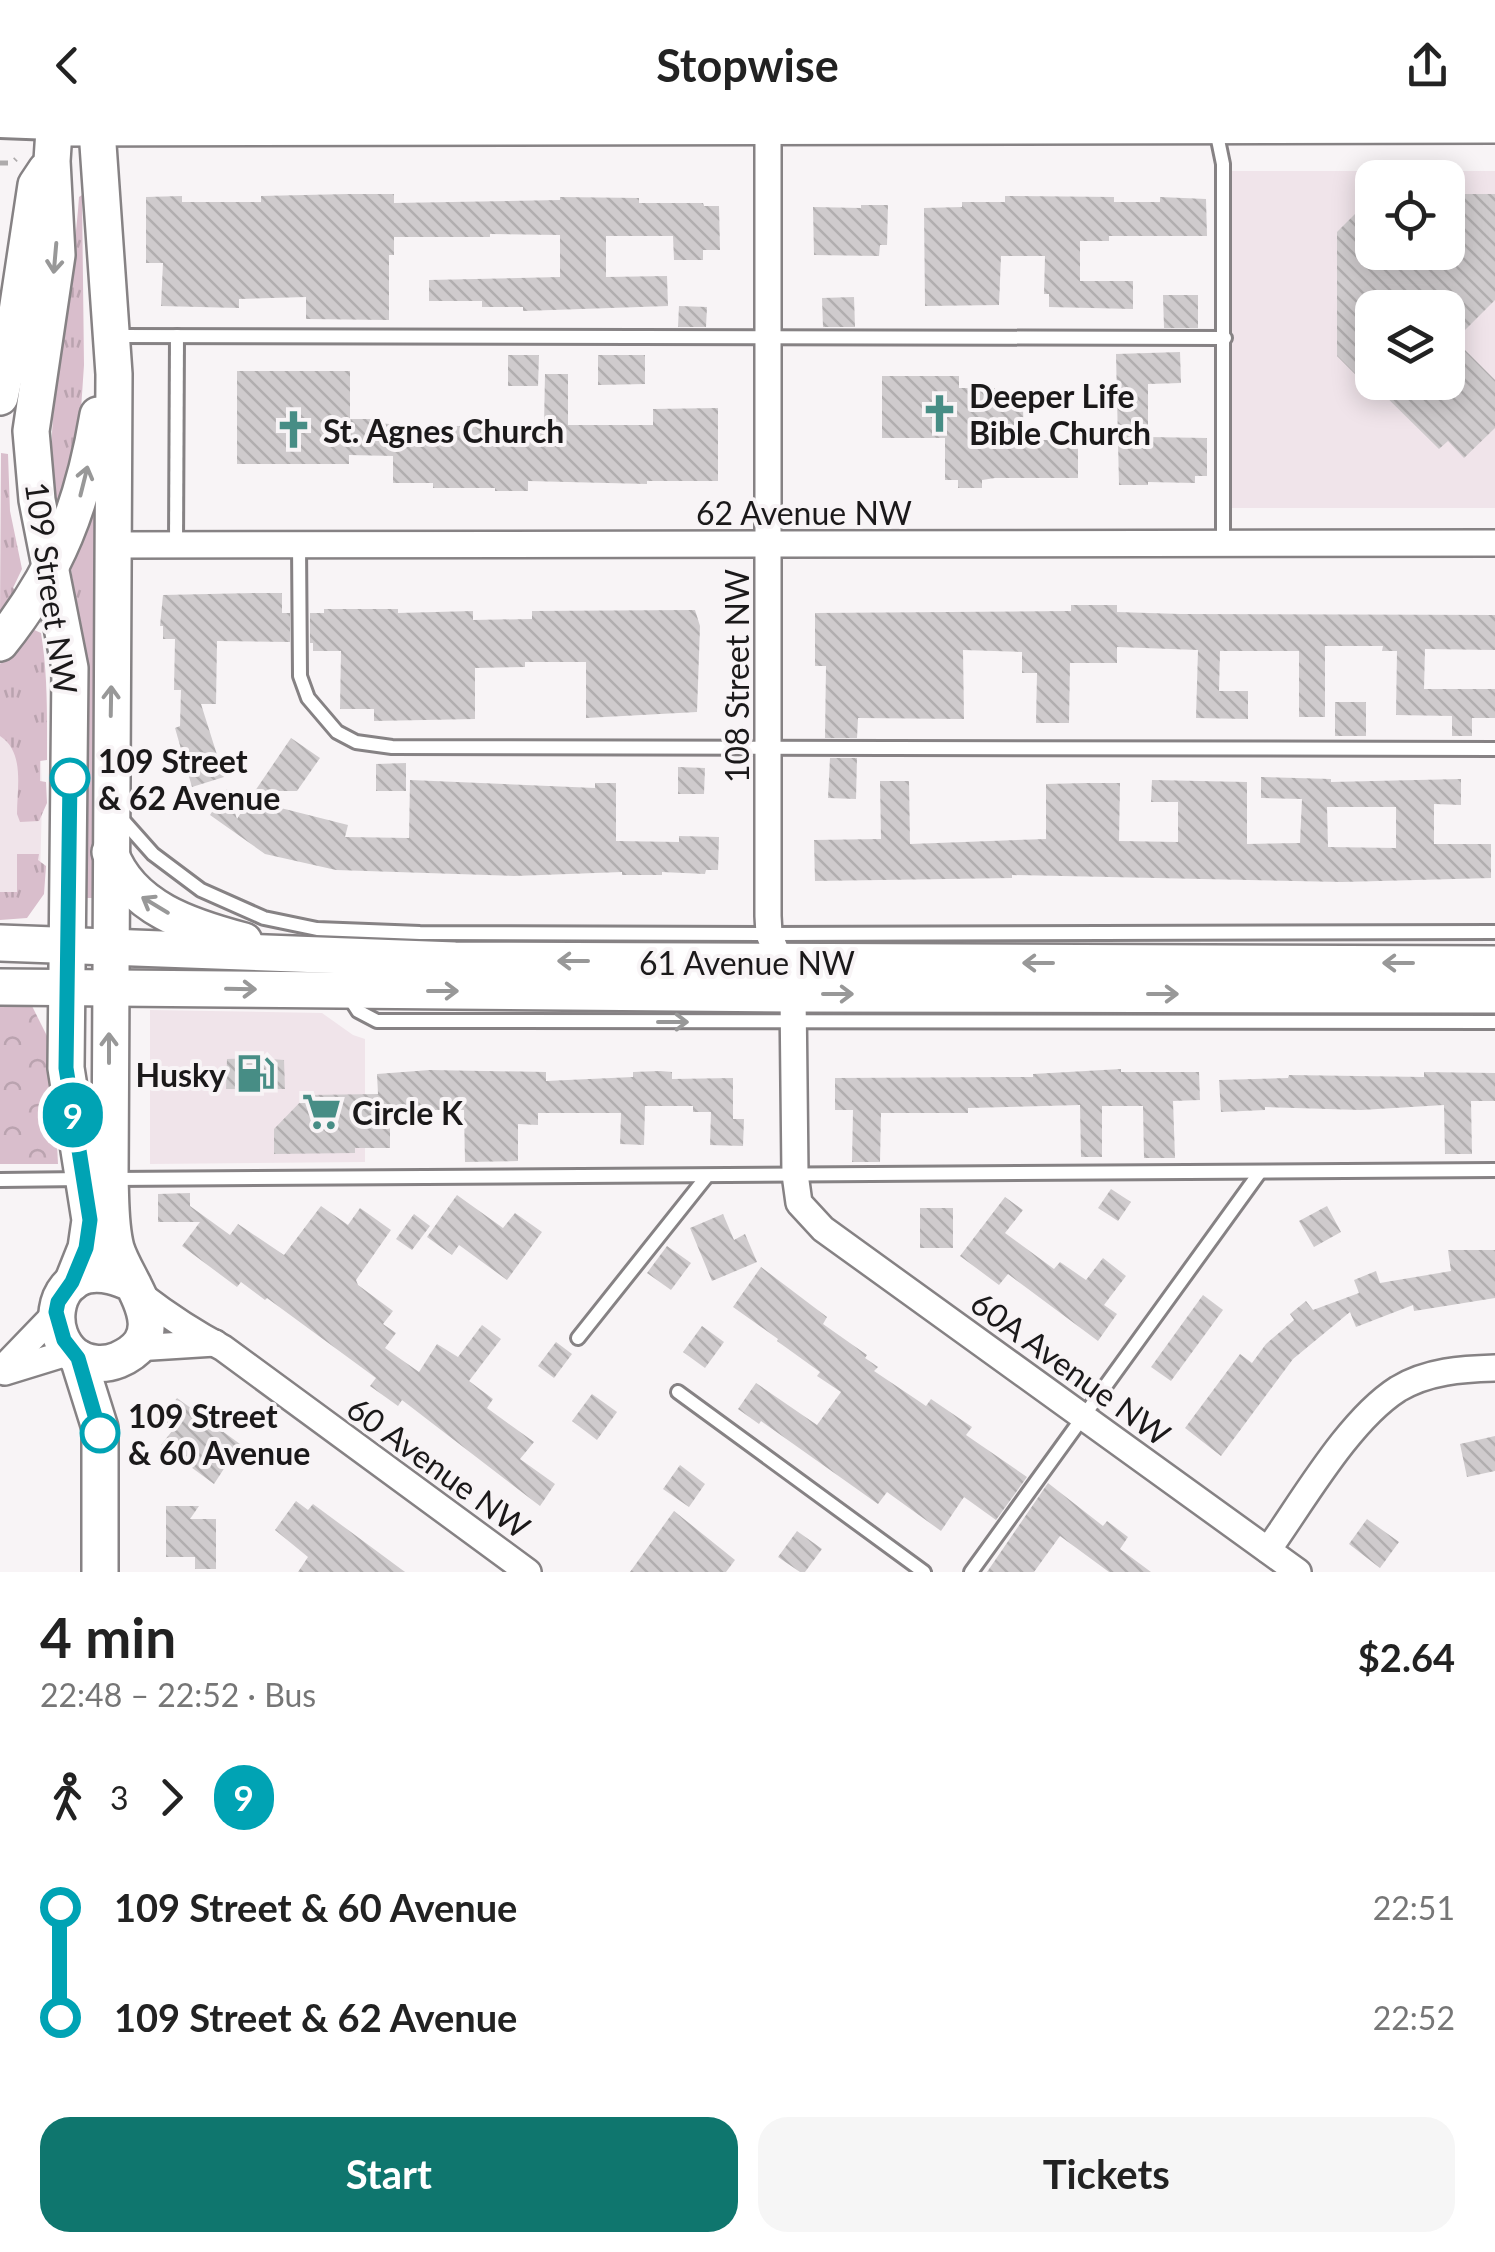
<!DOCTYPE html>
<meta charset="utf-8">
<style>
:root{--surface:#fff;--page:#f6f6f6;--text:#222;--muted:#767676;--accent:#0f766e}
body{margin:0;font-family:Lato,sans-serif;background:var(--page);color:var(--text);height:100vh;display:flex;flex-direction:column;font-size:38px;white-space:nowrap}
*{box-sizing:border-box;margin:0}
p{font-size:32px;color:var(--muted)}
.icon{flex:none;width:55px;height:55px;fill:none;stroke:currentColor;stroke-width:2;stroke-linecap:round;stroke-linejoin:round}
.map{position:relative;height:1442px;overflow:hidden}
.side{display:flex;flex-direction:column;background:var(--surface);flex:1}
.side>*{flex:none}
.badge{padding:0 20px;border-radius:32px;font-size:35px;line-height:65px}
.buttons{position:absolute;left:1355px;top:30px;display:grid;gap:20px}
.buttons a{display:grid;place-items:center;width:110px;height:110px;border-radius:20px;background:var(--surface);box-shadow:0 5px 25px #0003;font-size:50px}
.map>.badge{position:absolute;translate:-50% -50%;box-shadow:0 0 0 5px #fff}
.legs{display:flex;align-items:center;gap:15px;height:110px;padding:0 40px;font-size:32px}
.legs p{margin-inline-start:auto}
.headline{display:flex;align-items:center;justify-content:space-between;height:170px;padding:0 40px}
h1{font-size:55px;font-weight:700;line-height:75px}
.button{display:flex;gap:20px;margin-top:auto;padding:20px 40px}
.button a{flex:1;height:115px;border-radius:30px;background:var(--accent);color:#fff;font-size:40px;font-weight:700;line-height:115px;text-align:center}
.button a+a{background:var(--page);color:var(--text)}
ul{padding:0 40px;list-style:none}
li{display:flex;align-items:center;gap:35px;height:110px;font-size:38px}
li i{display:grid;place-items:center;width:15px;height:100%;margin:0 12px;background:currentColor}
li i::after{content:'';width:25px;height:25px;margin:-12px;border:8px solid;border-radius:50%;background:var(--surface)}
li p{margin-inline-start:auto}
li:first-child i{background:linear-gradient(#0000 50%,currentColor 0)}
li:last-child i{background:linear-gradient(currentColor 50%,#0000 0)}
header{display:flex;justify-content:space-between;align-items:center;height:130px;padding:0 40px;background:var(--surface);font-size:45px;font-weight:700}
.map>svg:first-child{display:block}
.built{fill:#f0e4ea;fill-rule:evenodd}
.grass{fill:url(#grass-tufts)}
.park{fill:url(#park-crowns)}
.building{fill:url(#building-back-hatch);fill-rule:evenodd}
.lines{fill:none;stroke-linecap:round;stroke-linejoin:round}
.lane-casing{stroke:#868284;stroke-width:18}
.street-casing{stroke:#868284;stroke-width:30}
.secondary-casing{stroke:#868284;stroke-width:40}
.path{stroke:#aeabac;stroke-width:5;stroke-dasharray:8 8;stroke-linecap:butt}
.lane{stroke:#fff;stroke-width:12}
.street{stroke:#fff;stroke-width:25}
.secondary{stroke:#fff;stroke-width:35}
.oneway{stroke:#989898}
.line-1-casing{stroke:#fff;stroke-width:22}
.line-1{stroke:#00a3b4;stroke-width:15}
.stop-1-dot{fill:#fff;stroke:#00a3b4;stroke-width:5}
.labels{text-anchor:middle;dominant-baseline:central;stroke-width:8;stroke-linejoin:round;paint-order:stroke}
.poi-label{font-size:32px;font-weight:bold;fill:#1b191a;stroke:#f8f4f6;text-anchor:start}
.street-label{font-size:32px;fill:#1b191a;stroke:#f8f4f6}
.stop-label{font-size:32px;font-weight:bold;fill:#1b191a;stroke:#f8f4f6;text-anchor:start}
</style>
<header><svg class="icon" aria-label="back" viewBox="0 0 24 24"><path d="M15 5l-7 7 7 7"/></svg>Stopwise<svg class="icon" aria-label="share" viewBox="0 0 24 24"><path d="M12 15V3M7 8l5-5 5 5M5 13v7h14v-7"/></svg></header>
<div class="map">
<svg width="1495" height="1442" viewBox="0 0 1495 1442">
<defs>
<pattern id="grass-tufts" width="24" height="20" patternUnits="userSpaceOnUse" patternTransform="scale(2.5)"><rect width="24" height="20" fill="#d9becc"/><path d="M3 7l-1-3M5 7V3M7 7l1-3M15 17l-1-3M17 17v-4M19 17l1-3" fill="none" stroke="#baa3af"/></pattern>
<pattern id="park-crowns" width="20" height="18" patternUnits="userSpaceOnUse" patternTransform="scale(2.5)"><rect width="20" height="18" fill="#d9becc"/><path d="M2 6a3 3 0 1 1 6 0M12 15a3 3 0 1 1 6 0" fill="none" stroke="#baa3af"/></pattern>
<pattern id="building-back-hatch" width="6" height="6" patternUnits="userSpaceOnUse" patternTransform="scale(2.5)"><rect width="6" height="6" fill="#cfcbcd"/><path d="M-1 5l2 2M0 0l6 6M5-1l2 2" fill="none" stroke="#b1aeaf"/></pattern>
</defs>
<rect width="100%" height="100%" fill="#f8f4f6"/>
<!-- built -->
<g class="built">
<path d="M 1232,41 L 1495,41 L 1495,378 L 1232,378 ZM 1372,48 L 1448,48 L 1448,122 L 1372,122 ZM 1372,178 L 1448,178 L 1448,252 L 1372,252 Z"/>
<polygon points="33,500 38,515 42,670 40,749 0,784 0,533"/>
<polygon points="150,880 322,883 353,905 365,909 365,1032 150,1034"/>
</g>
<!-- grass -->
<g class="grass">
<path d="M 82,65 L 84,235 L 80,294 L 59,375 L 54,376 C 43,272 72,171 79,67 Z"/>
<polygon points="1,323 8,324 10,381 22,439 13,458 18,462 0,485"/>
<polygon points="100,341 97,747 92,768 85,768 85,536 70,432"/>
<path d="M 30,498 L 41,503 C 48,545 47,587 47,630 L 40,631 L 40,651 L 46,652 L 47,673 L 39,691 L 20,692 L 17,684 C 17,658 25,622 0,606 L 0,534 Z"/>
<polygon points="17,724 39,724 38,730 46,736 44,764 27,788 0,790 0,762 17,762"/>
</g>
<!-- park -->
<polygon class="park" points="31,874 52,916 58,1034 0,1034 0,875"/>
<!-- building -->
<g class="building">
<polygon points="348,64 394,64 394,73 560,70 560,67 639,68 639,73 703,73 704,76 719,76 720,120 703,120 703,130 674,130 673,106 606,106 606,147 667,146 668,176 523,181 523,177 482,177 482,171 429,171 429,150 560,147 560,105 490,104 490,107 394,107 394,125 389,125 389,190 306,189 306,167 239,169 239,178 161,176 163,133 146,133 146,67 182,66 182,72 261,72 261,66"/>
<path d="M 1448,64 L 1495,64 L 1495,170 L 1455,210 L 1495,250 L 1495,298 L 1464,328 L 1448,311 L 1439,319 L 1372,253 L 1372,261 L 1337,226 L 1337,102 L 1372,67 L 1372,122 L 1448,122 ZM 1372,178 L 1448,178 L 1448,252 L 1372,252 Z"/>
<polygon points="1005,66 1114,67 1114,72 1160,72 1160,67 1206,69 1207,106 1109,106 1109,111 1080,111 1080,151 1133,151 1133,179 1049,177 1049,164 1044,164 1045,126 1001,126 999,175 925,176 924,78 962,77 962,72 1005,72"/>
<polygon points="861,75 888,75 887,115 880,115 879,126 814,125 813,77 861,78"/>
<polygon points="1163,165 1198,165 1198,198 1164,198"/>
<polygon points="854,167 855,197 823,197 822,168"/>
<polygon points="679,176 707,177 706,197 678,197"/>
<polygon points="1180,222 1181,253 1148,254 1148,307 1207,308 1207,346 1195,346 1195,353 1148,352 1148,355 1119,355 1116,224"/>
<polygon points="508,225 539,225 538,256 508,256"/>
<polygon points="598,225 645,225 645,254 598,255"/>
<polygon points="237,241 350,241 350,289 378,289 378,293 413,296 544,296 545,244 568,244 568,295 653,295 653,279 718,278 718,351 647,351 647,354 528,351 528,361 495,361 495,358 433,358 433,353 393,353 393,326 349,325 349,334 237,334"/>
<polygon points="882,246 959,246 959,258 995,258 995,279 1023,278 1024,310 1078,310 1078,348 995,348 982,350 982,358 958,358 958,350 945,350 945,308 882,308"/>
<polygon points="254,463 282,463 282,483 290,483 290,512 217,511 216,574 201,574 224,647 192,657 175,598 180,596 181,560 174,560 175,509 163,509 163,496 160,496 163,465"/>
<polygon points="1071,475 1117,475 1117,482 1180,484 1495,485 1495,520 1425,519 1424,559 1495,559 1495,588 1472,588 1472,606 1452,606 1452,586 1396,585 1397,521 1382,521 1383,516 1325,516 1325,587 1299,587 1299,521 1220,521 1219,561 1248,561 1248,589 1196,588 1198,520 1117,517 1117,533 1070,533 1069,593 1036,593 1037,543 1022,543 1022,522 963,520 964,589 858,588 857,608 825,608 826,536 815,536 815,483 1071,481"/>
<polygon points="324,479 398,479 398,483 473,481 473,490 532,489 532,481 695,480 700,496 697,582 586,588 586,532 525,532 525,537 475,538 475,589 374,591 374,579 340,579 341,521 313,521 313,513 310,513 310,483 324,483"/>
<rect x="1335" y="572" width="31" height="34"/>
<polygon points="291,608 320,628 297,661 255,661"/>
<polygon points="830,628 857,628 856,669 828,668"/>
<polygon points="406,633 406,661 376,661 376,634"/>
<polygon points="678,637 705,638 704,664 678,664"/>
<path d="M 1261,647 L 1331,649 L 1331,652 L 1461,649 L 1461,675 L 1434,674 L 1434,714 L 1491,714 L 1491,748 L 1342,752 L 1012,745 L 1012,748 L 815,751 L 814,710 L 881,709 L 880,651 L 909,651 L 910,714 L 1046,709 L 1046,654 L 1086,653 L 1120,653 L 1119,711 L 1178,712 L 1178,672 L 1151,672 L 1152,650 L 1247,652 L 1247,714 L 1300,713 L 1302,669 L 1261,668 ZM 1327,677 L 1396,677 L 1396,718 L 1328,717 Z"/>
<polygon points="410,650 595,658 595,653 616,653 616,711 679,712 679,706 719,707 718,740 706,740 705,744 662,742 662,745 622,745 622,742 514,746 336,740 265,724 210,685 227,659 237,689 249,670 348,695 345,707 409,708"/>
<polygon points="258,928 284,930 285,959 226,959 227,929"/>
<polygon points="1121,939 1121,942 1199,942 1200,970 1173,971 1175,1028 1144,1028 1143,976 1102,976 1102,1027 1081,1027 1080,975 968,978 968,983 881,983 880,1032 852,1032 853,980 835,980 835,948 1033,947 1033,944"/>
<polygon points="430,940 546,942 546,951 633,947 633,942 660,941 672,942 672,949 733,948 733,989 744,989 743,1016 710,1015 711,982 693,982 693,976 645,976 644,1015 620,1014 621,983 538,983 538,995 518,994 518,1031 465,1032 464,980 430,980 430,976 390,977 390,1018 355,1018 355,1023 274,1024 274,999 307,965 378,964 377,944"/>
<polygon points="1424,942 1495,943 1495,971 1471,971 1472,1024 1445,1024 1444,975 1361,980 1265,977 1265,980 1221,982 1219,950 1288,948 1289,945 1424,947"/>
<polygon points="1111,1059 1131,1072 1118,1091 1098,1078"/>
<polygon points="190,1063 190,1076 230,1105 238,1094 284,1125 321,1076 348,1095 360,1078 391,1100 356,1150 358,1155 393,1181 383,1194 396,1203 385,1218 419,1242 437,1214 458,1227 482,1195 501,1209 469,1251 493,1269 487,1278 534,1312 520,1329 555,1354 540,1376 402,1270 398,1276 370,1256 376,1248 267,1168 265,1170 241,1152 237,1157 182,1116 200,1092 158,1092 158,1064"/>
<polygon points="457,1065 503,1098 515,1083 542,1102 507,1150 459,1115 452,1125 427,1107"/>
<polygon points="1005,1067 1023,1080 1005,1103 1054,1139 1060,1132 1086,1150 1103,1128 1126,1146 1104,1175 1117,1184 1098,1211 1008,1144 999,1155 960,1126"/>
<polygon points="1327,1076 1341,1102 1314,1117 1299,1091"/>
<rect x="920" y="1078" width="33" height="40"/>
<polygon points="414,1084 430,1096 412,1120 396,1109"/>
<polygon points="723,1084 734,1110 745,1104 757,1132 712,1151 690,1098"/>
<polygon points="667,1116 691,1133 671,1160 647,1143"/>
<polygon points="1448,1120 1495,1120 1495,1168 1414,1181 1413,1175 1356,1197 1350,1182 1293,1229 1221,1326 1185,1298 1240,1224 1252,1233 1266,1214 1294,1190 1290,1184 1306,1171 1313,1180 1359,1163 1354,1150 1376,1141 1380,1153 1451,1141"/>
<polygon points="761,1137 827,1187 823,1194 867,1225 865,1228 878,1237 874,1241 926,1276 931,1269 972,1297 966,1305 1027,1347 996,1390 964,1367 941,1401 887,1362 878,1374 761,1291 759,1294 738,1279 756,1253 817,1295 841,1262 817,1246 820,1242 777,1211 778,1209 733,1177"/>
<polygon points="1203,1165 1223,1180 1171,1251 1151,1237"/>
<polygon points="702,1196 724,1212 705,1238 683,1222"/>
<polygon points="556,1212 572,1224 554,1248 538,1236"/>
<polygon points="592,1264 617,1282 597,1310 572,1291"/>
<polygon points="177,1268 240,1314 214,1354 161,1315 172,1301 160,1292"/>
<polygon points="1495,1306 1495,1341 1467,1347 1460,1314"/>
<polygon points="680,1335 705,1354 689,1377 663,1359"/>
<polygon points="1048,1353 1103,1396 1107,1391 1128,1407 1120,1419 1151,1442 1109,1442 1060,1406 1034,1442 987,1442"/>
<polygon points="296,1371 308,1380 313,1374 405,1442 298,1442 308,1427 275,1400"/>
<polygon points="166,1376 199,1376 190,1389 216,1389 216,1439 195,1439 195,1427 166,1427"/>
<polygon points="674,1381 735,1430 726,1442 630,1442"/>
<polygon points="1367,1389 1399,1412 1380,1438 1349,1414"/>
<polygon points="797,1401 822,1419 805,1442 800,1442 778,1427"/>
</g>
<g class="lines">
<defs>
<g id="lane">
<polyline points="1216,0 1223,34 1223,415"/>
<polyline points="0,1 52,3"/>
<polyline points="114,206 1225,208"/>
<polyline points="299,414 300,546 308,568 337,602 356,612 392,617 1495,619"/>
<polyline points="176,415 177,206"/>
<polyline points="121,688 153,724 201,760 264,788 317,799 420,803 769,804 1495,802"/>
<polyline points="349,867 358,881 377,891 1495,892"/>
<polyline points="113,1049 1495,1040"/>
<polyline points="0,1050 83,1049"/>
<polyline points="578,1208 707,1046"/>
<polyline points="678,1262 924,1442"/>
<polyline points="971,1442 1260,1042"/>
</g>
<g id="street">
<polyline points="768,0 768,786 769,804 793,864 795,1044 799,1073 823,1099 1298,1442"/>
<polyline points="53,3 1495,0"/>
<polyline points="113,415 1495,413"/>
<path d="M 141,1165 C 167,1185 194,1203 223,1218 L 528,1442"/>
<polyline points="136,1218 215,1213"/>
<polyline points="0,1241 56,1183"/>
<polyline points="5,1242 70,1222"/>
<path d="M 1268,1420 C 1303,1371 1348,1291 1398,1259 C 1428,1241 1462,1239 1495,1238"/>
</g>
<g id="secondary">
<polyline points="54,0 52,31 57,125 31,301 37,370 70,538 66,938 90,1090 86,1118 72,1153"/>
<path d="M 97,0 L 114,244 L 110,1049 C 111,1071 110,1096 116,1118 C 127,1154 177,1204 118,1230 C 103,1236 86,1234 74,1225 C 47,1203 52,1153 88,1145 C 104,1142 119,1148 133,1154"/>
<polyline points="0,267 14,202 36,55 46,40"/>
<path d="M 0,513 C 57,442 83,375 98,285"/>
<path d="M 110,722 C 130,778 191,797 244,811"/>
<polyline points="0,813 455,830 1495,834"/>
<polyline points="0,857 793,864 1495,865"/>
<polyline points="78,1228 100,1298 100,1442"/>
</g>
</defs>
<!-- lane casing -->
<use href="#lane" class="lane-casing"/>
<!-- street casing -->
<use href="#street" class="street-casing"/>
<!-- secondary casing -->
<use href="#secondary" class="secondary-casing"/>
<!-- path -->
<polyline class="path" points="0,33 12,33 16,29"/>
<!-- lane -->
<use href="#lane" class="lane"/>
<!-- street -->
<use href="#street" class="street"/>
<!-- secondary -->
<use href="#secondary" class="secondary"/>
</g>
<!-- one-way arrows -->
<defs><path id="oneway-shaft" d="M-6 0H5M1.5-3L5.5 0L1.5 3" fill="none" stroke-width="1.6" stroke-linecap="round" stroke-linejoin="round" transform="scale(2.5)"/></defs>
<g class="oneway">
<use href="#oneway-shaft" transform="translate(55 128) rotate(95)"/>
<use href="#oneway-shaft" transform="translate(84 351) rotate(-76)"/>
<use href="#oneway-shaft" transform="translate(111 571) rotate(-89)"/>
<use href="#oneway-shaft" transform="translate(155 775) rotate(-149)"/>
<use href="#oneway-shaft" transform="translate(573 831) rotate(-180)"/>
<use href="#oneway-shaft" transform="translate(1038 833) rotate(-180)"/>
<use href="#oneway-shaft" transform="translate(1398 833) rotate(-180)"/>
<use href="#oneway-shaft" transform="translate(241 859) rotate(1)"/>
<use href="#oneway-shaft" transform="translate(443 861)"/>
<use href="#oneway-shaft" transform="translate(838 864)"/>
<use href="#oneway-shaft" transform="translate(1163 864)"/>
<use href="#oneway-shaft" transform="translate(673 892)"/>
<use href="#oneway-shaft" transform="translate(109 918) rotate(-90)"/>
</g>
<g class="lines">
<defs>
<polyline id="line-1" points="70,648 66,938 90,1090 86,1118 72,1152 58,1172 56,1182 64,1210 78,1228 100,1303"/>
</defs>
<!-- line-1 casing -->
<use href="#line-1" class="line-1-casing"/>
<!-- line-1 -->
<use href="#line-1" class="line-1"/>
</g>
<!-- icons -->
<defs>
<symbol id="church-bare" viewBox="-9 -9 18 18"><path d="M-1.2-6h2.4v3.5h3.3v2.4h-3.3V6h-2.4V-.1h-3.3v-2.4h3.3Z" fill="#478d85" stroke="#f8f4f6" stroke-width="2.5" paint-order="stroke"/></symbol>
<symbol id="fuel-bare" viewBox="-9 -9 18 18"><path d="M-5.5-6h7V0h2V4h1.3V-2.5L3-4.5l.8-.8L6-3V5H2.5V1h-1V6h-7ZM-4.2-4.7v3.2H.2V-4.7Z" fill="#478d85" stroke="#f8f4f6" stroke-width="2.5" paint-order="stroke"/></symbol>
<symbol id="supermarket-bare" viewBox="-9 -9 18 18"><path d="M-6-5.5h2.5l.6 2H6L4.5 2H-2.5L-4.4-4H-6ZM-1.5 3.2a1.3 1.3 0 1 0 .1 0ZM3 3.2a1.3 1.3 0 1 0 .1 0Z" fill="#478d85" stroke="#f8f4f6" stroke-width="2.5" paint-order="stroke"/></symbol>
</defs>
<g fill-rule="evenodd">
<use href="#church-bare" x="912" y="256" width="55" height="55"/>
<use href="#church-bare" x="266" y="272" width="55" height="55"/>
<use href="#fuel-bare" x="228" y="916" width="55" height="55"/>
<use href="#supermarket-bare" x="294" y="954" width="55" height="55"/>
</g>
<!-- markers -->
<g class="stop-1-dot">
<circle cx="70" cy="648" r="18"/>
<circle cx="100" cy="1303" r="18"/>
</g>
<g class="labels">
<!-- poi labels -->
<g class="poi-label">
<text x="969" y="265">Deeper Life<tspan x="969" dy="37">Bible Church</tspan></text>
<text x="323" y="300">St. Agnes Church</text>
<text x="226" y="944" text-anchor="end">Husky</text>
<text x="352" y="982">Circle K</text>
</g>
<!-- street labels -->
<g class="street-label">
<text x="804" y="382">62 Avenue NW</text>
<text transform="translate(52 458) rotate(82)">109 Street NW</text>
<text transform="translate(736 546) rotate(-90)">108 Street NW</text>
<text x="747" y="832">61 Avenue NW</text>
<text transform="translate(1071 1238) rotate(36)">60A Avenue NW</text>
<text transform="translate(439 1337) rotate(36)">60 Avenue NW</text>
</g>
<!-- stop labels -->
<g class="stop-label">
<text x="98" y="630">109 Street<tspan x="98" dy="37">&amp; 62 Avenue</tspan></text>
<text x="128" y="1285">109 Street<tspan x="128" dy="37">&amp; 60 Avenue</tspan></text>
</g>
</g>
</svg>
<div class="buttons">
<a><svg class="icon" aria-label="locate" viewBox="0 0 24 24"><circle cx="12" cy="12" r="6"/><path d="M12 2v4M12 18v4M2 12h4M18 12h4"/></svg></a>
<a><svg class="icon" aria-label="layers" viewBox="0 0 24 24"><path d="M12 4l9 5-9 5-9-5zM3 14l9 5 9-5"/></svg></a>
</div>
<b class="badge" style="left:73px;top:985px;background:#00a3b4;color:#fff">9</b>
</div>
<section class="side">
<div class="headline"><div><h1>4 min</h1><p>22:48 – 22:52 · Bus</p></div><b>$2.64</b></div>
<div class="legs"><svg class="icon" aria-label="walk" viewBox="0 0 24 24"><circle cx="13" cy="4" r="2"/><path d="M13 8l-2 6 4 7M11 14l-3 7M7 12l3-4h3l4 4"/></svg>3<svg class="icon" aria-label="forward" viewBox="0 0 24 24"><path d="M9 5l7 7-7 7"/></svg><b class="badge" style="background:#00a3b4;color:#fff">9</b></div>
<ul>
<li><i style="color:#00a3b4"></i><b>109 Street &amp; 60 Avenue</b><p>22:51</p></li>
<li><i style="color:#00a3b4"></i><b>109 Street &amp; 62 Avenue</b><p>22:52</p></li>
</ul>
<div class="button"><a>Start</a><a>Tickets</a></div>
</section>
